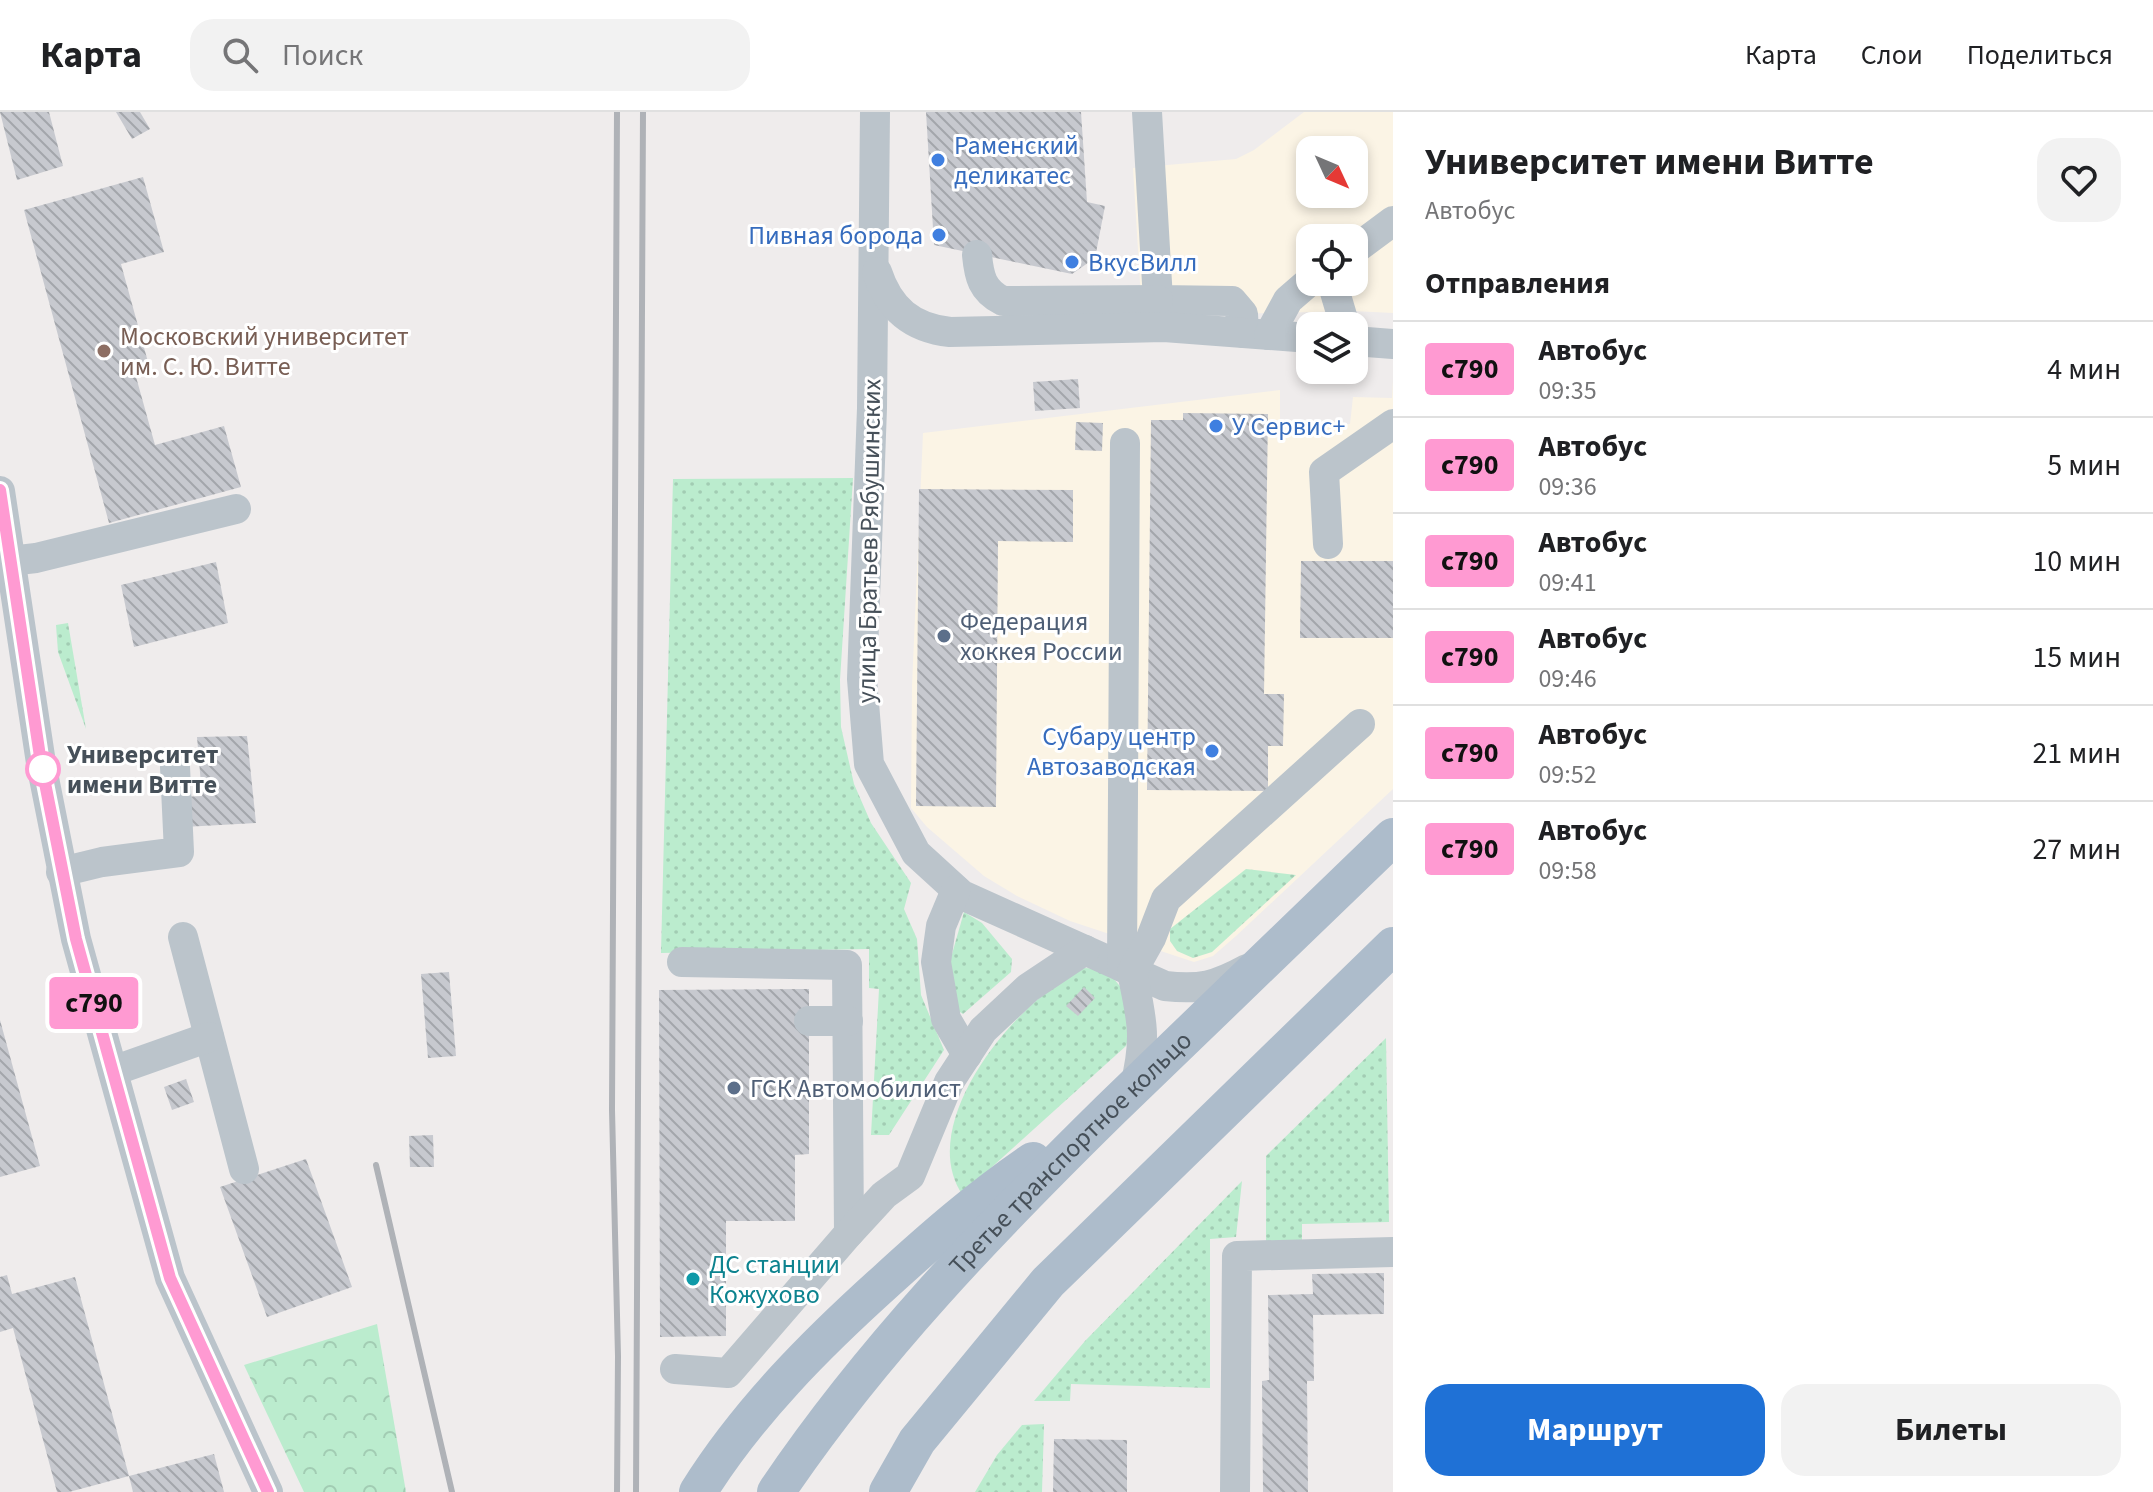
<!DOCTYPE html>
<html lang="ru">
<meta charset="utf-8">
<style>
:root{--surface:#fff;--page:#f2f2f2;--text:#202124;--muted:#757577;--line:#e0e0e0;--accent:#1f71d6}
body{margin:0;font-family:"Source Sans 3",sans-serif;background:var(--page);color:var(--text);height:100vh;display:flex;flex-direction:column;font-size:30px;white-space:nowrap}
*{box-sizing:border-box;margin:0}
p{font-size:26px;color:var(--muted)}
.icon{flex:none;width:44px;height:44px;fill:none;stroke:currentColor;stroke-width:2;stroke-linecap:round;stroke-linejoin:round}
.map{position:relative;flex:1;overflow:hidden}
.panel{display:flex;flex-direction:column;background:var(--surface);width:760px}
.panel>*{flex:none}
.badge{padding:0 16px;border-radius:6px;font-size:28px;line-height:52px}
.needle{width:52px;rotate:134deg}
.fabs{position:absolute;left:1296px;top:24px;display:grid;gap:16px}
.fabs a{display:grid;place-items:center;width:72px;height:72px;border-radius:16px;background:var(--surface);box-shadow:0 4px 12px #0003;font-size:40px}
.map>.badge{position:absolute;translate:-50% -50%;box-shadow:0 0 0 4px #fff}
h2{padding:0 32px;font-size:30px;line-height:72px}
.round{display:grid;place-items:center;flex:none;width:84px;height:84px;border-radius:24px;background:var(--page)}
.head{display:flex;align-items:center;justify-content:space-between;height:136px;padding:0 32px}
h1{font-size:38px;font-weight:700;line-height:60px}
.cta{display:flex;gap:16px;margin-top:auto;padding:16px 32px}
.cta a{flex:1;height:92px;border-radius:24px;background:var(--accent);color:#fff;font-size:32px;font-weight:700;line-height:92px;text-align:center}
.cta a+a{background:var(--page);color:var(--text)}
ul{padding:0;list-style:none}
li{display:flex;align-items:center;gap:24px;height:96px;padding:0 32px;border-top:2px solid var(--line)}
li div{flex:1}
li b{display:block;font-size:30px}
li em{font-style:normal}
li .badge{min-width:88px;font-weight:700;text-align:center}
header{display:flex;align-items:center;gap:48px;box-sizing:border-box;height:112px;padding:0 40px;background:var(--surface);border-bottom:2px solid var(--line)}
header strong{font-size:38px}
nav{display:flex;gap:44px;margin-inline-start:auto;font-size:28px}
.search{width:560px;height:72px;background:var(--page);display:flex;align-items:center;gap:20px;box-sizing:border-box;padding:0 28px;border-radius:24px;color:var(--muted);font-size:30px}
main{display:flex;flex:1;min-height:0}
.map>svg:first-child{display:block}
.commercial{fill:#fbf4e5;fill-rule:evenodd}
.green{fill:url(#green-dots)}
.forest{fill:url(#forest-crowns)}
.building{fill:url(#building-back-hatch)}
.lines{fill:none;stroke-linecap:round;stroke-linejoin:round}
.minor{stroke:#bbc4cb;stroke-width:30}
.major{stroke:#adbccb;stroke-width:38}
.rail{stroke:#afb2b7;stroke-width:6}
.line-casing{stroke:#fff;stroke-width:18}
.line{stroke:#ff9ad2;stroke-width:12}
.shop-dot{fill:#3f7fe0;stroke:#fff;stroke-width:3}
.education-dot{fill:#8d6e63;stroke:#fff;stroke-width:3}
.service-dot{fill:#5c6f8a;stroke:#fff;stroke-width:3}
.stop-dot{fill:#fff;stroke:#ff9ad2;stroke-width:4}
.culture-dot{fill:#0f9aa8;stroke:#fff;stroke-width:3}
.labels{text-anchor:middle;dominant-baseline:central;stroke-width:6;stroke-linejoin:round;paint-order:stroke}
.shop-label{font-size:26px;fill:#366cbe;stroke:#fff;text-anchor:start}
.education-label{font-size:26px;fill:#785e54;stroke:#fff;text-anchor:start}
.street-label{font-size:26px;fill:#465059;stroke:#fff}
.service-label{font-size:26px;fill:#4e5e75;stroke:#fff;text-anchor:start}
.stop-label{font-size:26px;font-weight:bold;fill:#465059;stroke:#fff;text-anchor:start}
.culture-label{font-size:26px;fill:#0d838f;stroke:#fff;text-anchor:start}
</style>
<header>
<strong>Карта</strong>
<div class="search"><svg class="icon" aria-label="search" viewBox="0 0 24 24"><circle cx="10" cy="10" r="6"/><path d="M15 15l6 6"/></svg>Поиск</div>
<nav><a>Карта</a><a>Слои</a><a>Поделиться</a></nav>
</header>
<main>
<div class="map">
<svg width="1393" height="1380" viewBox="0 0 1393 1380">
<defs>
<pattern id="green-dots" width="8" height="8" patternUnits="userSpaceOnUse" patternTransform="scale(2)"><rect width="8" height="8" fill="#bbecce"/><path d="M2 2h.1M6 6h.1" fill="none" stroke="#a2ccb3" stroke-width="1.8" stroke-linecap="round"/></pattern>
<pattern id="forest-crowns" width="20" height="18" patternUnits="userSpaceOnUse" patternTransform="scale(2)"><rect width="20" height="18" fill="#bbecce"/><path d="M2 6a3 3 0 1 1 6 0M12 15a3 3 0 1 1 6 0" fill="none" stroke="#a2ccb3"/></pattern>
<pattern id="building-back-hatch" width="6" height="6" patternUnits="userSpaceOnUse" patternTransform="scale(2)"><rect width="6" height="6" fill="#c7c9cf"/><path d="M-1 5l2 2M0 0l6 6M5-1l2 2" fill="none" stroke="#a3a6ab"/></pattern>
</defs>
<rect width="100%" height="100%" fill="#efecec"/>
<!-- commercial -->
<g class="commercial">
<path d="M 1304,0 L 1393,0 L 1393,201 L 1353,199 L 1142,204 L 1133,56 L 1236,47 L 1254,38 ZM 1310,38 L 1354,38 L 1354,82 L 1310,82 ZM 1310,126 L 1354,126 L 1354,170 L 1310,170 Z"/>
<polygon points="1393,269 1393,677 1236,824 1213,844 1194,850 1070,809 1017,784 984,764 927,715 911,696 912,574 923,321 1280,278 1280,315 1350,312 1353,285 1392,286"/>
</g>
<!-- green -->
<g class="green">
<polygon points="853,366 840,568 841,615 854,672 871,711 911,771 904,797 917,827 921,883 944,938 889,1023 871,1023 879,877 869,876 869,837 661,841 673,367"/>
<polygon points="68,511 86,617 58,540 56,513"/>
<polygon points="1246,757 1296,763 1212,840 1193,846 1177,839 1170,829 1170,817"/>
<polygon points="964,800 982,811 1012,847 1011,860 963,902 957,898 950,849"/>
<path d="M 1084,856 L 1105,857 C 1131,886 1139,895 1126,934 L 962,1082 C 914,1010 1019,885 1084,856 Z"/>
<polygon points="1386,926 1389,1110 1302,1112 1302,1130 1266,1130 1266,1044"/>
<polygon points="1242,1069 1236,1125 1210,1127 1210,1276 1071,1272 1070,1289 1034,1289 1085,1229"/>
<polygon points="1044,1312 1042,1380 975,1380 997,1343 1022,1313"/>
</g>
<!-- forest -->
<polygon class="forest" points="377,1212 406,1380 304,1380 244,1253"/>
<!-- building -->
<g class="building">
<polygon points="0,0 49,0 63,54 17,68"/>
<polygon points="116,0 140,0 150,17 132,27"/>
<polygon points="926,0 1081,0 1087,90 1105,94 1095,146 1072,162 934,133"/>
<polygon points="143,65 164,140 121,152 148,250 133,254 155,333 224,314 241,375 109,411 24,98"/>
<polygon points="1078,267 1080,296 1035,299 1033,270"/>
<polygon points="1183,301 1268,302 1264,582 1284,582 1283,634 1268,634 1268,679 1147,678 1151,308 1183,308"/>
<polygon points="1076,310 1103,311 1102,339 1075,338"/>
<polygon points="919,377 1073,378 1073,430 998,429 996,695 916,694"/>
<polygon points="1301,449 1393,449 1393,526 1300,526"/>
<polygon points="216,450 228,511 134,535 121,473"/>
<polygon points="247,624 256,711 184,715 182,685 202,684 197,625"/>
<polygon points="449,860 456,944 428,946 421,862"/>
<polygon points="1084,875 1095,886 1078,904 1066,894"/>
<polygon points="809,877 809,1042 795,1043 795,1109 726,1109 726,1224 660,1225 659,878"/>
<polygon points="0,908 40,1054 0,1065"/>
<polygon points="186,967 194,990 172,998 164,975"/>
<polygon points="433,1023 434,1055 410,1055 409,1024"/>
<polygon points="306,1047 352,1175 267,1205 220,1075"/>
<polygon points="1384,1161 1384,1202 1313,1203 1314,1269 1307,1269 1308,1380 1263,1380 1262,1269 1269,1268 1268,1183 1313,1182 1312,1162"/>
<polygon points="7,1163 12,1182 75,1165 129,1364 69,1380 57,1380 13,1216 0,1220 0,1165"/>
<polygon points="1054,1327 1127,1328 1127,1380 1053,1380"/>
<polygon points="214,1342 224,1380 133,1380 129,1364"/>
</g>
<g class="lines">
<!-- minor -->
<g class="minor">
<path d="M 875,0 L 872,296 L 862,567 L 869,652 L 916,741 L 962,783 L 1165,874 C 1200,878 1216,874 1247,857"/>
<polyline points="1147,0 1158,188 1232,189 1243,202 1244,221"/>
<polyline points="1354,138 1393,109"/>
<path d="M 977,143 C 979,164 982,179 1003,189 L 1158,188"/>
<path d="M 877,160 C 889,197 912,216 950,220 L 1164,215 L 1310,226"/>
<polyline points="1332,170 1345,214"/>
<polyline points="1269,223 1288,188 1310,169"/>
<polyline points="1354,229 1393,232"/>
<polyline points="0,379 41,651 76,827 170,1166 268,1380"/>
<polyline points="1328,432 1324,360 1393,312"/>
<polyline points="0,450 36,446 236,397"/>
<polyline points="61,760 102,750 179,740 175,655"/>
<polyline points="956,778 941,814 936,850 946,907 967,943"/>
<polyline points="183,825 244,1057"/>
<polyline points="682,850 847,853 849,1121"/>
<polyline points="1122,855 1125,331"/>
<polyline points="809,909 848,909"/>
<polyline points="113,959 209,925"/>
<path d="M 1135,974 C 1147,925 1142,908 1132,860 L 1151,826 L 1166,787 L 1360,612"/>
<polyline points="675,1257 728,1261 849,1121 884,1083 910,1064 949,970 983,918 1028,876 1085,838"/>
<polyline points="1235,1380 1237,1144 1393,1140"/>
</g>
<!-- major -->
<g class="major">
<path d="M 698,1380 C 748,1300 816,1232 886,1169 C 933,1126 980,1085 1033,1049"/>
<path id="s1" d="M 776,1380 C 871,1239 989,1117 1110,998 C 1204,907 1298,816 1393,725"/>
<polyline points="888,1380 917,1329 1048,1170 1393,834"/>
</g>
<!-- rail -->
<g class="rail">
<polyline points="376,1053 452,1380"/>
<polyline points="617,1380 618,1244 612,998 617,0"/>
<polyline points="636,1380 643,0"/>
</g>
</g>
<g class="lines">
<defs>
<polyline id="line" points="0,378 41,651 76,827 170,1166 268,1380"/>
</defs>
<!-- line casing -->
<use href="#line" class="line-casing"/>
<!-- line -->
<use href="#line" class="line"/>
</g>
<!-- markers -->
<g class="shop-dot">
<circle cx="938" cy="48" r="8"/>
<circle cx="939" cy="123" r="8"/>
<circle cx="1072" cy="150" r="8"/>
<circle cx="1216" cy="314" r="8"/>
<circle cx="1212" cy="639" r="8"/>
</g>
<circle class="education-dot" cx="104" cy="239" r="8"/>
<g class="service-dot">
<circle cx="944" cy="524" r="8"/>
<circle cx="734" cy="976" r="8"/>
</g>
<circle class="stop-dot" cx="43" cy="657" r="16"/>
<circle class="culture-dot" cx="693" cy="1167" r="8"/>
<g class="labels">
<!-- shop labels -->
<g class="shop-label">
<text x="954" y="33">Раменский<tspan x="954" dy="30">деликатес</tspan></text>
<text x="923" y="123" text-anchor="end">Пивная борода</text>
<text x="1088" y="150">ВкусВилл</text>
<text x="1232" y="314">У Сервис+</text>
<text x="1196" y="624" text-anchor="end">Субару центр<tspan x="1196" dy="30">Автозаводская</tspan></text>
</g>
<!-- education labels -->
<g class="education-label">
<text x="120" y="224">Московский университет<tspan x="120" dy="30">им. С. Ю. Витте</tspan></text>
</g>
<!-- street labels -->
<g class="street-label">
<text transform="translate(869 429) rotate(-89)">улица Братьев Рябушинских</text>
<text stroke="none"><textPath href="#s1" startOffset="450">Третье транспортное кольцо</textPath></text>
</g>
<!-- service labels -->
<g class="service-label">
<text x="960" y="509">Федерация<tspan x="960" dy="30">хоккея России</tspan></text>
<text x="750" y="976">ГСК Автомобилист</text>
</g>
<!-- stop labels -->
<g class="stop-label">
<text x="67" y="642">Университет<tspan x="67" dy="30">имени Витте</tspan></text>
</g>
<!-- culture labels -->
<g class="culture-label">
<text x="709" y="1152">ДС станции<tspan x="709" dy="30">Кожухово</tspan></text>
</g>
</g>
</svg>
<div class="fabs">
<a><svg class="needle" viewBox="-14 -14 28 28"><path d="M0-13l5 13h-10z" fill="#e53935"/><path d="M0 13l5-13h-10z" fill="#757577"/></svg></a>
<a><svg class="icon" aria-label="locate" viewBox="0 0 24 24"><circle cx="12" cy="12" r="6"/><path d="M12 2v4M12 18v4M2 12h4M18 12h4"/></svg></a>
<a><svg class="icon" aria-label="layers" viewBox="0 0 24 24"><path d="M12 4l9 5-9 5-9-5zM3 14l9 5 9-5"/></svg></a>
</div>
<b class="badge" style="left:94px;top:891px;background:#ff9ad2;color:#111">с790</b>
</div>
<section class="panel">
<div class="head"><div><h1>Университет имени Витте</h1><p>Автобус</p></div><a class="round"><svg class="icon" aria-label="heart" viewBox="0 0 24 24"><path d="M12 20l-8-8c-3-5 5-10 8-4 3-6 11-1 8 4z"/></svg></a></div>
<h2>Отправления</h2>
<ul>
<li><span class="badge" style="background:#ff9ad2;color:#111">с790</span><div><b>Автобус</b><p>09:35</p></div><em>4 мин</em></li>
<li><span class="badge" style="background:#ff9ad2;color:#111">с790</span><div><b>Автобус</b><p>09:36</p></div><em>5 мин</em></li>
<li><span class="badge" style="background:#ff9ad2;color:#111">с790</span><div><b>Автобус</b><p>09:41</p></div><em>10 мин</em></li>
<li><span class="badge" style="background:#ff9ad2;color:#111">с790</span><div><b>Автобус</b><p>09:46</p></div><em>15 мин</em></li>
<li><span class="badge" style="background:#ff9ad2;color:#111">с790</span><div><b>Автобус</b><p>09:52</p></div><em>21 мин</em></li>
<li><span class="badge" style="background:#ff9ad2;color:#111">с790</span><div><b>Автобус</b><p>09:58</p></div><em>27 мин</em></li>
</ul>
<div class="cta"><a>Маршрут</a><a>Билеты</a></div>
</section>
</main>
